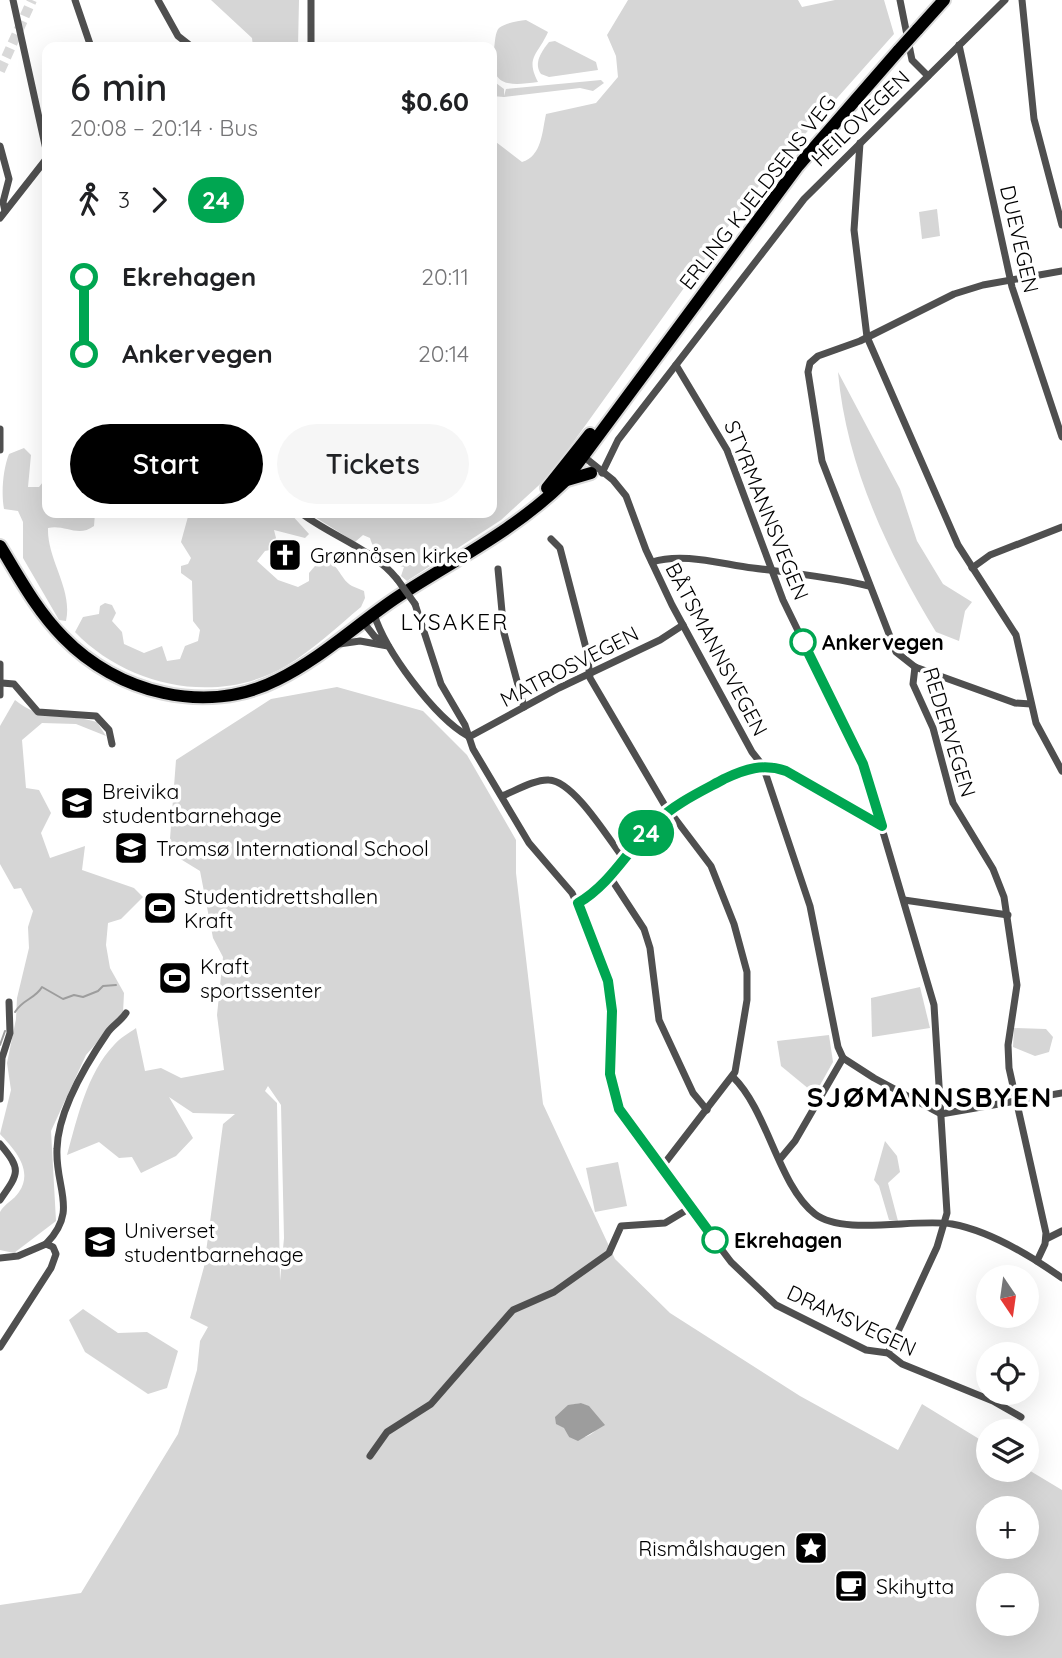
<!DOCTYPE html>
<meta charset="utf-8">
<style>
:root{--surface:#fff;--page:#f6f6f6;--text:#202124;--muted:#757577;--accent:#000}
body{margin:0;font-family:Quicksand,sans-serif;background:var(--page);color:var(--text);height:100vh;display:flex;flex-direction:column;font-size:26px;white-space:nowrap}
*{box-sizing:border-box;margin:0}
p{font-size:23px;color:var(--muted)}
.icon{flex:none;width:38px;height:38px;fill:none;stroke:currentColor;stroke-width:2;stroke-linecap:round;stroke-linejoin:round}
.map{position:relative;flex:1;overflow:hidden}
.sheet{position:absolute;left:42px;top:42px;width:455px;height:476px;display:flex;flex-direction:column;background:var(--surface);border-radius:14px;box-shadow:0 7px 28px #0002}
.sheet>*{flex:none}
.badge{padding:0 14px;border-radius:23px;font-size:24px;line-height:46px}
.needle{width:46px;rotate:167deg}
.buttons{position:absolute;left:976px;top:1265px;display:grid;gap:14px}
.buttons a{display:grid;place-items:center;width:63px;height:63px;border-radius:50%;background:var(--surface);box-shadow:0 7px 28px #0002;font-size:35px}
.map>.badge{position:absolute;translate:-50% -50%;box-shadow:0 0 0 4px #fff}
.legs{display:flex;align-items:center;gap:10px;height:77px;padding:0 28px;font-size:23px}
.legs p{margin-inline-start:auto}
.summary{display:flex;align-items:center;justify-content:space-between;height:119px;padding:0 28px}
h1{font-size:38px;font-weight:600;line-height:52px}
.cta{display:flex;gap:14px;margin-top:auto;padding:14px 28px}
.cta a{flex:1;height:80px;border-radius:42px;background:var(--accent);color:#fff;font-size:28px;font-weight:600;line-height:80px;text-align:center}
.cta a+a{background:var(--page);color:var(--text)}
ul{padding:0 28px;list-style:none}
li{display:flex;align-items:center;gap:24px;height:77px;font-size:26px}
li i{display:grid;place-items:center;width:10px;height:100%;margin:0 9px;background:currentColor}
li i::after{content:'';width:18px;height:18px;margin:-9px;border:5px solid;border-radius:50%;background:var(--surface)}
li p{margin-inline-start:auto}
li:first-child i{background:linear-gradient(#0000 50%,currentColor 0)}
li:last-child i{background:linear-gradient(currentColor 50%,#0000 0)}
.map>svg:first-child{display:block}
.green{fill:#d6d6d6;fill-rule:evenodd}
.water{fill:#9d9d9d}
.lines{fill:none;stroke-linecap:round;stroke-linejoin:round}
.stream{stroke:#9d9d9d;stroke-width:2}
.primary-tunnel{stroke:#d9d9d9;stroke-width:10;stroke-dasharray:10 5;stroke-linecap:butt}
.highway-casing{stroke:#dbdbdb;stroke-width:16}
.street{stroke:#4f4f4f;stroke-width:7}
.highway{stroke:#000;stroke-width:12}
.highway-bridge-casing{stroke:#dbdbdb;stroke-width:16;stroke-linecap:butt}
.street-bridge{stroke:#4f4f4f;stroke-width:7}
.highway-bridge{stroke:#000;stroke-width:12}
.line-1-casing{stroke:#fff;stroke-width:16}
.line-1{stroke:#00a651;stroke-width:10}
.stop-1-dot{fill:#fff;stroke:#00a651;stroke-width:3.5}
.labels{text-anchor:middle;dominant-baseline:central;stroke-width:7;stroke-linejoin:round;paint-order:stroke}
.street-label{font-size:21px;fill:#000;stroke:#fff}
.poi-label{font-size:21px;fill:#000;stroke:#fff;text-anchor:start}
.stop-label{font-size:21px;font-weight:bold;fill:#000;stroke:#fff;text-anchor:start}
.neighbourhood-label{font-size:23px;letter-spacing:2px;fill:#000;stroke:#fff}
.district-label{font-size:28px;font-weight:bold;letter-spacing:2px;fill:#000;stroke:#fff}
</style>
<div class="map">
<svg width="1062" height="1658" viewBox="0 0 1062 1658">
<rect width="100%" height="100%" fill="#fff"/>
<!-- green -->
<g class="green">
<polygon points="211,0 299,0 298,47 253,47 252,38"/>
<path d="M 628,0 L 798,0 L 802,7 L 835,0 L 884,0 L 894,34 L 750,196 L 549,476 L 501,520 L 407,581 L 401,576 L 404,567 C 388,563 374,553 370,538 L 363,535 L 355,542 L 310,514 L 492,513 L 492,139 L 522,162 C 542,156 542,132 546,114 L 596,103 L 618,77 L 616,56 L 607,35 Z"/>
<path d="M 526,20 L 548,32 C 538,55 525,57 538,82 C 508,86 489,87 494,49 C 495,43 495,32 499,28 C 505,23 518,21 526,20 Z"/>
<path d="M 555,41 L 596,62 L 598,70 L 549,77 L 541,74 C 533,63 542,51 549,42 Z"/>
<polygon points="492,80 504,89 504,96 506,89 601,80 604,83 593,91 580,88 504,97 492,96"/>
<polygon points="937,209 940,236 922,239 919,212"/>
<path d="M 838,372 L 900,489 L 917,541 L 943,584 L 972,602 L 965,611 L 959,641 L 936,632 C 888,553 846,465 838,372 Z"/>
<path d="M 24,448 L 31,455 L 28,487 L 39,487 L 47,477 L 47,513 L 95,513 L 94,526 C 78,538 65,524 48,528 C 47,560 73,589 66,621 L 59,620 L 23,558 L 23,522 L 18,511 L 4,509 C 1,493 3,469 9,454 Z"/>
<path d="M 189,513 L 290,513 L 309,534 L 305,538 L 274,530 L 276,538 L 270,550 L 265,551 L 257,561 L 278,580 L 298,587 L 309,581 L 309,573 L 320,560 C 339,560 339,579 352,586 C 356,588 360,589 364,591 L 365,598 L 361,607 C 337,627 313,650 286,666 C 217,706 128,687 75,632 L 83,617 L 99,614 L 100,606 L 105,603 L 112,605 L 116,613 L 112,621 L 122,632 L 124,644 L 144,653 L 162,646 L 167,661 L 180,659 L 185,646 L 198,641 L 200,630 L 193,621 L 192,581 L 181,573 L 181,566 L 188,564 L 191,558 L 181,542 Z"/>
<path d="M 337,687 L 423,711 L 467,755 L 516,840 L 516,873 L 543,1104 L 615,1259 L 670,1313 L 800,1396 L 898,1450 L 922,1404 L 989,1445 L 989,1470 L 1027,1469 L 1062,1490 L 1062,1658 L 0,1658 L 0,1605 L 81,1593 L 178,1434 L 197,1370 L 200,1341 L 208,1327 L 190,1318 L 204,1267 L 223,1124 L 235,1114 L 193,1113 L 169,1097 L 193,1138 L 176,1156 L 141,1173 L 132,1157 L 119,1158 L 99,1142 L 67,1155 C 77,1119 87,1073 114,1045 C 120,1038 129,1033 136,1028 L 145,1071 L 161,1068 L 181,1078 L 224,1070 L 217,1015 L 223,957 L 213,938 L 200,871 L 169,852 L 176,760 L 271,699 ZM 268,1086 L 281,1105 L 284,1238 L 280,1281 L 277,1103 L 265,1091 ZM 581,1403 L 589,1407 L 601,1422 C 593,1437 585,1439 569,1437 L 565,1428 L 558,1424 C 561,1410 566,1405 581,1403 ZM 989,1508 L 1027,1508 L 1027,1547 L 989,1547 ZM 989,1586 L 1027,1586 L 1027,1624 L 989,1624 Z"/>
<path d="M 15,700 C 42,722 65,713 97,722 L 106,736 L 76,724 L 42,723 L 22,740 L 26,788 L 39,790 L 51,813 L 41,833 L 50,858 L 85,846 L 82,870 L 134,888 L 143,897 L 121,919 L 108,923 L 106,945 L 110,968 L 124,993 L 123,1013 L 86,1055 L 51,1131 L 56,1221 L 14,1253 L 0,1250 L 0,1212 C 4,1204 14,1200 19,1192 C 34,1170 14,1149 0,1134 L 11,1090 L 7,1063 L 16,1019 L 17,998 L 29,948 L 28,927 L 33,911 L 21,888 L 14,889 L 0,864 L 0,726 Z"/>
<polygon points="920,987 930,1028 872,1037 871,998"/>
<polygon points="1014,1028 1046,1029 1053,1037 1049,1052 1035,1056 1013,1047"/>
<polygon points="829,1035 833,1062 815,1094 781,1066 777,1041"/>
<polygon points="885,1141 897,1156 900,1172 888,1183 898,1221 889,1220 879,1186 874,1180"/>
<polygon points="618,1162 627,1206 595,1212 586,1168"/>
<polygon points="83,1309 118,1333 147,1332 178,1351 167,1388 148,1394 85,1352 69,1320"/>
</g>
<!-- water -->
<polygon class="water" points="581,1403 589,1406 605,1425 578,1441 569,1437 564,1428 556,1424 555,1417 568,1405"/>
<g class="lines">
<!-- stream -->
<g class="stream">
<path d="M 15,1012 C 23,999 35,999 42,987 L 63,999 L 74,995 L 83,997 L 98,991 L 103,986 L 116,985"/>
<polyline points="0,1045 5,1031"/>
</g>
<!-- primary-tunnel -->
<polyline class="primary-tunnel" points="0,71 32,0"/>
<defs>
<g id="highway">
<polyline points="917,30 944,0"/>
<polyline points="567,480 591,473"/>
<polyline points="547,488 590,434"/>
<path d="M 0,546 C 19,577 37,611 63,637 C 117,693 206,716 277,680 C 322,658 358,623 399,596 C 456,559 515,530 564,482 L 798,166 L 899,50"/>
</g>
</defs>
<!-- highway casing -->
<use href="#highway" class="highway-casing"/>
<!-- street -->
<g class="street">
<polyline points="13,0 47,154"/>
<polyline points="75,0 91,47"/>
<polyline points="158,0 178,36 192,47"/>
<polyline points="311,0 311,47"/>
<polyline points="900,0 912,60 928,76"/>
<polyline points="1022,0 1034,119 1062,225"/>
<polyline points="959,45 1012,287 1062,437"/>
<polyline points="860,143 854,230 867,337 958,545 1016,635 1036,723 1062,771"/>
<polyline points="0,146 9,179 3,202 5,211"/>
<polyline points="0,218 47,158"/>
<polyline points="676,365 727,450 783,600 863,764 934,1005 947,1213 937,1247 888,1353"/>
<polyline points="0,429 0,450"/>
<polyline points="583,456 613,480 626,496 646,550 672,605 752,752 763,766 810,906 838,1047 843,1058 795,1141 780,1159"/>
<polyline points="602,473 618,440 804,199 1005,0"/>
<path d="M 301,513 C 331,536 373,549 397,579"/>
<polyline points="551,539 560,548 587,652 590,678 664,804 711,866 734,924 747,972 747,1000 735,1072 661,1168"/>
<path d="M 652,562 C 683,552 721,564 753,568 C 792,573 831,577 869,586"/>
<polyline points="972,568 990,555 1062,527"/>
<polyline points="498,569 504,633 524,707"/>
<polyline points="415,604 441,684 465,725 473,749 529,843 572,893 591,933 605,971 611,1001 611,1084 619,1109 642,1144 731,1262 776,1305 866,1350 888,1353 902,1364 993,1401 1021,1417"/>
<path d="M 374,614 C 385,650 434,717 468,736"/>
<polyline points="363,622 375,637 382,639"/>
<polyline points="339,644 360,641 388,646"/>
<polyline points="0,664 0,695"/>
<polyline points="915,667 913,684 933,728 953,803 993,869 1004,897 1017,985 1008,1045 1009,1068 1046,1233 1045,1244 1037,1261"/>
<polyline points="2,683 14,684 38,712 96,716 109,730 112,744"/>
<polyline points="1031,704 1015,703 915,667 896,652 822,461 808,372 810,363 818,356 860,341 954,294 983,285 1062,271"/>
<polyline points="469,737 559,688 660,640 683,625"/>
<path d="M 502,796 C 515,791 535,779 549,780 C 574,781 609,840 624,859"/>
<polyline points="610,877 644,929 650,948 659,1020 693,1093 707,1110"/>
<polyline points="904,900 1008,915"/>
<path d="M 578,903 C 608,885 625,855 648,830 C 669,806 696,793 724,779 C 745,769 763,763 786,771 L 882,826"/>
<polyline points="843,1058 874,1078 941,1114 1062,1093"/>
<path d="M 733,1077 C 768,1111 778,1185 815,1214 C 843,1236 916,1218 952,1224 C 990,1231 1031,1256 1062,1278"/>
<polyline points="0,1099 2,1058 10,1033 9,1002"/>
<path d="M 0,1144 C 22,1170 19,1173 0,1200"/>
<polyline points="1046,1239 1062,1231"/>
<path d="M 46,1244 C 79,1210 55,1189 57,1149 C 58,1110 86,1064 108,1032 C 113,1025 121,1021 126,1013"/>
<polyline points="0,1258 18,1256 46,1244 53,1247 56,1254 51,1268 0,1347"/>
<polyline points="370,1456 387,1432 431,1404 513,1310 554,1292 609,1253 621,1226 665,1223 690,1208"/>
</g>
<!-- highway -->
<use href="#highway" class="highway"/>
<defs>
<polyline id="highway-bridge" points="899,50 917,30"/>
</defs>
<!-- highway-bridge casing -->
<use href="#highway-bridge" class="highway-bridge-casing"/>
<!-- street-bridge -->
<polyline class="street-bridge" points="397,579 415,604"/>
<!-- highway-bridge -->
<use href="#highway-bridge" class="highway-bridge"/>
</g>
<g class="lines">
<defs>
<path id="line-1" d="M 715,1240 L 619,1109 L 610,1074 L 612,1011 L 608,981 L 578,903 C 611,884 629,848 656,822 C 676,803 700,792 724,779 C 745,769 763,763 786,771 L 882,826 L 863,764 L 803,642"/>
</defs>
<!-- line-1 casing -->
<use href="#line-1" class="line-1-casing"/>
<!-- line-1 -->
<use href="#line-1" class="line-1"/>
</g>
<!-- icons -->
<defs>
<symbol id="church-square" viewBox="-11 -11 22 22"><rect x="-9" y="-9" width="18" height="18" rx="4" fill="#000" stroke="#fff"/><path d="M-1.2-6h2.4v3.5h3.3v2.4h-3.3V6h-2.4V-.1h-3.3v-2.4h3.3Z" fill="#fff"/></symbol>
<symbol id="school-square" viewBox="-11 -11 22 22"><rect x="-9" y="-9" width="18" height="18" rx="4" fill="#000" stroke="#fff"/><path d="M0-5L7-2L0 1L-7-2ZM-4 1L0 2.5L4 1V4Q0 6-4 4Z" fill="#fff"/></symbol>
<symbol id="stadium-square" viewBox="-11 -11 22 22"><rect x="-9" y="-9" width="18" height="18" rx="4" fill="#000" stroke="#fff"/><path d="M0-5a6.5 5 0 1 0 0 10a6.5 5 0 1 0 0-10ZM-3.5-1.8h7v3.6h-7Z" fill="#fff"/></symbol>
<symbol id="sight-square" viewBox="-11 -11 22 22"><rect x="-9" y="-9" width="18" height="18" rx="4" fill="#000" stroke="#fff"/><path d="M0-6L1.8-2.2L6-1.7L2.9 1.2L3.7 5.4L0 3.3L-3.7 5.4L-2.9 1.2L-6-1.7L-1.8-2.2Z" fill="#fff"/></symbol>
<symbol id="cafe-square" viewBox="-11 -11 22 22"><rect x="-9" y="-9" width="18" height="18" rx="4" fill="#000" stroke="#fff"/><path d="M-5.5-4.5H6V0H3Q3 3.5 0 3.5H-2.5Q-5.5 3.5-5.5 0ZM3-3.2v2h1.7v-2ZM-6 4.5H4V6H-6Z" fill="#fff"/></symbol>
</defs>
<g fill-rule="evenodd">
<use href="#church-square" x="266" y="536" width="38" height="38"/>
<use href="#school-square" x="58" y="784" width="38" height="38"/>
<use href="#school-square" x="112" y="829" width="38" height="38"/>
<use href="#stadium-square" x="141" y="889" width="38" height="38"/>
<use href="#stadium-square" x="156" y="959" width="38" height="38"/>
<use href="#school-square" x="81" y="1223" width="38" height="38"/>
<use href="#sight-square" x="792" y="1529" width="38" height="38"/>
<use href="#cafe-square" x="832" y="1567" width="38" height="38"/>
</g>
<!-- markers -->
<g class="stop-1-dot">
<circle cx="803" cy="642" r="12"/>
<circle cx="715" cy="1240" r="12"/>
</g>
<g class="labels">
<!-- street labels -->
<g class="street-label">
<text transform="translate(860 118) rotate(-44)">HEILOVEGEN</text>
<text transform="translate(757 192) rotate(-52)">ERLING KJELDSENS VEG</text>
<text transform="translate(1020 239) rotate(77)">DUEVEGEN</text>
<text transform="translate(767 510) rotate(68)">STYRMANNSVEGEN</text>
<text transform="translate(717 649) rotate(62)">BÅTSMANNSVEGEN</text>
<text transform="translate(569 666) rotate(-27)">MATROSVEGEN</text>
<text transform="translate(950 732) rotate(73)">REDERVEGEN</text>
<text transform="translate(852 1320) rotate(25)">DRAMSVEGEN</text>
</g>
<!-- poi labels -->
<g class="poi-label">
<text x="310" y="555">Grønnåsen kirke</text>
<text x="102" y="791">Breivika<tspan x="102" dy="24">studentbarnehage</tspan></text>
<text x="156" y="848">Tromsø International School</text>
<text x="184" y="896">Studentidrettshallen<tspan x="184" dy="24">Kraft</tspan></text>
<text x="200" y="966">Kraft<tspan x="200" dy="24">sportssenter</tspan></text>
<text x="124" y="1230">Universet<tspan x="124" dy="24">studentbarnehage</tspan></text>
<text x="786" y="1548" text-anchor="end">Rismålshaugen</text>
<text x="876" y="1586">Skihytta</text>
</g>
<!-- stop labels -->
<g class="stop-label">
<text x="822" y="642">Ankervegen</text>
<text x="734" y="1240">Ekrehagen</text>
</g>
<!-- neighbourhood labels -->
<g class="neighbourhood-label">
<text x="455" y="621">LYSAKER</text>
</g>
<!-- district labels -->
<g class="district-label">
<text x="930" y="1096">SJØMANNSBYEN</text>
</g>
</g>
</svg>
<div class="buttons">
<a><svg class="needle" viewBox="-14 -14 28 28"><path d="M0-13l5 13h-10z" fill="#e53935"/><path d="M0 13l5-13h-10z" fill="#757577"/></svg></a>
<a><svg class="icon" aria-label="locate" viewBox="0 0 24 24"><circle cx="12" cy="12" r="6"/><path d="M12 2v4M12 18v4M2 12h4M18 12h4"/></svg></a>
<a><svg class="icon" aria-label="layers" viewBox="0 0 24 24"><path d="M12 4l9 5-9 5-9-5zM3 14l9 5 9-5"/></svg></a>
<a>+</a>
<a>−</a>
</div>
<b class="badge" style="left:646px;top:833px;background:#00a651;color:#fff">24</b>
<section class="sheet">
<div class="summary"><div><h1>6 min</h1><p>20:08 – 20:14 · Bus</p></div><b>$0.60</b></div>
<div class="legs"><svg class="icon" aria-label="walk" viewBox="0 0 24 24"><circle cx="13" cy="4" r="2"/><path d="M13 8l-2 6 4 7M11 14l-3 7M7 12l3-4h3l4 4"/></svg>3<svg class="icon" aria-label="forward" viewBox="0 0 24 24"><path d="M9 5l7 7-7 7"/></svg><b class="badge" style="background:#00a651;color:#fff">24</b></div>
<ul>
<li><i style="color:#00a651"></i><b>Ekrehagen</b><p>20:11</p></li>
<li><i style="color:#00a651"></i><b>Ankervegen</b><p>20:14</p></li>
</ul>
<div class="cta"><a>Start</a><a>Tickets</a></div>
</section>
</div>
